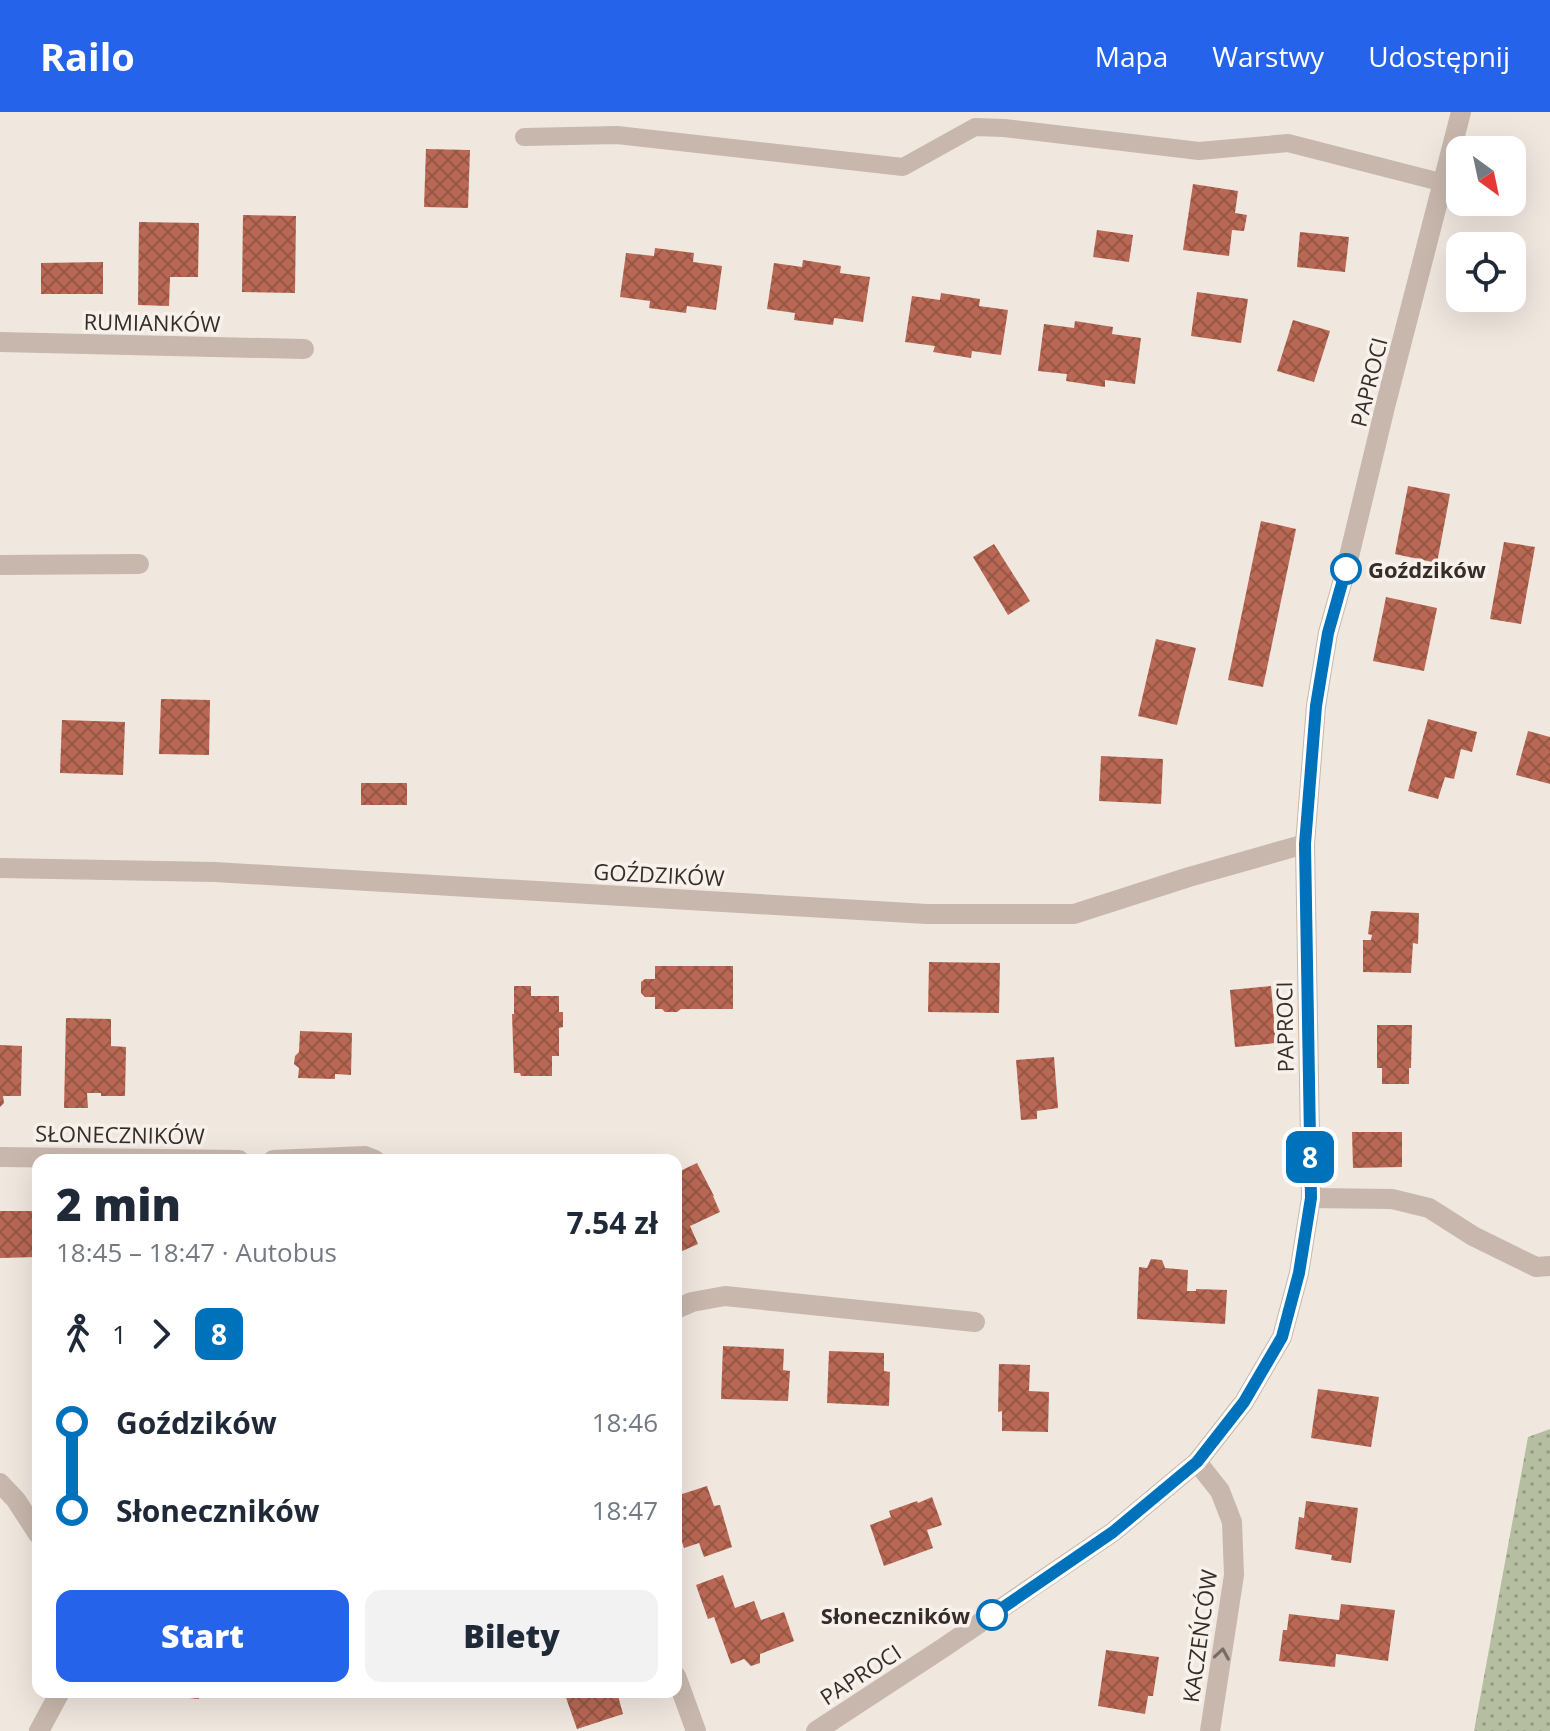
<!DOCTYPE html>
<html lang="pl">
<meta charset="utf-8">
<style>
:root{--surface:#fff;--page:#f2f2f3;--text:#1f2937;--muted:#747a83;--accent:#2563eb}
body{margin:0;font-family:"Open Sans",sans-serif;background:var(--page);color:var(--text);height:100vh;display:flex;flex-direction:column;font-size:30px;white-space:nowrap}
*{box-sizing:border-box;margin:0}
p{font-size:26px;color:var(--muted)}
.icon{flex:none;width:44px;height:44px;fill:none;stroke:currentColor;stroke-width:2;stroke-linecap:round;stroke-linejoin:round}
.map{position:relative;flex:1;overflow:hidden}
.details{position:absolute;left:32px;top:1042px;width:650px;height:544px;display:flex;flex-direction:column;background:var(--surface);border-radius:16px;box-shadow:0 8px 32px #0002}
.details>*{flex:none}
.badge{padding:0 16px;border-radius:12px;font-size:28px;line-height:52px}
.needle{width:52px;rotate:147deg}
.fabs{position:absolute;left:1446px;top:24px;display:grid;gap:16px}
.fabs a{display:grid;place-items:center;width:80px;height:80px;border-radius:16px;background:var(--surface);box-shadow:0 8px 32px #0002;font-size:40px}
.map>.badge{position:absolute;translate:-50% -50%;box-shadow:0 0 0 4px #fff}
.legs{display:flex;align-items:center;gap:12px;height:88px;padding:0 24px;font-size:26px}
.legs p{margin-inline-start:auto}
.headline{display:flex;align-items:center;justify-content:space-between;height:136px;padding:0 24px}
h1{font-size:44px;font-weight:800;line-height:60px}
.primary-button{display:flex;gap:16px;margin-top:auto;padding:16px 24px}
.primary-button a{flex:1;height:92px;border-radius:16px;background:var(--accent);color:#fff;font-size:32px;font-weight:800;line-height:92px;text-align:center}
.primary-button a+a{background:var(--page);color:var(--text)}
ul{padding:0 24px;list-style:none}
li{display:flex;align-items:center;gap:28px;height:88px;font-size:30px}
li i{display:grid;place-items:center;width:12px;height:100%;margin:0 10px;background:currentColor}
li i::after{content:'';width:20px;height:20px;margin:-10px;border:6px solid;border-radius:50%;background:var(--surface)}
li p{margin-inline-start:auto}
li:first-child i{background:linear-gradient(#0000 50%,currentColor 0)}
li:last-child i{background:linear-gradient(currentColor 50%,#0000 0)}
header{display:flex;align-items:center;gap:48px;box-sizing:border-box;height:112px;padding:0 40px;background:var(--accent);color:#fff}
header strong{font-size:38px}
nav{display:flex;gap:44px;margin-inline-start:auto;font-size:28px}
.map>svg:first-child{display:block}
.grass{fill:url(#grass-dots)}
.building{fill:url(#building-cross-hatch)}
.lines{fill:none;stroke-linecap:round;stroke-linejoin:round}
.service{stroke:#c7b7ac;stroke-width:18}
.minor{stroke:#c7b7ac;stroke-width:20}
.tertiary{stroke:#c7b7ac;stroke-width:20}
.oneway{stroke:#776b64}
.line-1-casing{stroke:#fff;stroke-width:18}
.line-1{stroke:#0072bc;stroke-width:12}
.stop-1-dot{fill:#fff;stroke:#0072bc;stroke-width:4}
.labels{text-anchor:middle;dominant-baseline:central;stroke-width:7;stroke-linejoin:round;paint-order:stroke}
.street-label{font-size:22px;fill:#362d2a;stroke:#f8f1eb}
.stop-label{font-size:22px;font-weight:bold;fill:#362d2a;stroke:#f8f1eb;text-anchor:start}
</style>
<header>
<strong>Railo</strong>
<nav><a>Mapa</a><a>Warstwy</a><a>Udostępnij</a></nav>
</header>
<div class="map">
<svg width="1550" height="1619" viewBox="0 0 1550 1619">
<defs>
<pattern id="grass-dots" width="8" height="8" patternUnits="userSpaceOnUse" patternTransform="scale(2)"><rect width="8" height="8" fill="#b5bea0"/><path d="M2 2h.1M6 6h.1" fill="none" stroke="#949b83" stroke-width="1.8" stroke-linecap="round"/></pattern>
<pattern id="building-cross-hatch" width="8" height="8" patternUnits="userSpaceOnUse" patternTransform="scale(2)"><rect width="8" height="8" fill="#b96854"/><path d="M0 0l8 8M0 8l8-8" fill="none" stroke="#975646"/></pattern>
</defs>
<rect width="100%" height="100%" fill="#f0e7df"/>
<!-- grass -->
<polygon class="grass" points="1550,1317 1550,1619 1474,1619 1528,1325"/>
<!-- building -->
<g class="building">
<polygon points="426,37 470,38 468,96 424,95"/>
<polygon points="1193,72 1238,79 1235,101 1247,103 1244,119 1232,118 1229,144 1183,138"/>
<polygon points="243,103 296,104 295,181 242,180"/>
<polygon points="139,110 199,111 198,165 170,165 169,194 138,193"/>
<polygon points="1097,118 1133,123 1129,150 1093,145"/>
<polygon points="1300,120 1349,125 1345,160 1297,155"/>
<polygon points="655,136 694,141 693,150 722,154 716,198 687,194 686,201 649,196 650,189 620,185 626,141 654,144"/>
<polygon points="803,148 841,154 840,161 870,165 863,210 834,206 833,213 794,208 795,201 767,197 774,151 802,155"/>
<polygon points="103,150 103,182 41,182 41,151"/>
<polygon points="1197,180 1248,187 1241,231 1191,224"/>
<polygon points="941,181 980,187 979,194 1008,198 1001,243 972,239 971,246 933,240 935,234 905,230 912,184 940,188"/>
<polygon points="1293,208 1330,219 1314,270 1277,259"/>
<polygon points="1075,209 1113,215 1112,222 1141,226 1135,272 1105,268 1105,275 1066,269 1067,262 1038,259 1044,212 1074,216"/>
<polygon points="1408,374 1450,382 1437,451 1395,442"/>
<polygon points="1261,409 1296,417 1263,575 1228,568"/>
<polygon points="1504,430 1535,435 1521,512 1490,507"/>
<polygon points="994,432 1030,489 1008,503 973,445"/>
<polygon points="1386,485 1437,496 1424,559 1373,549"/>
<polygon points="1156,527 1196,536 1177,613 1138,604"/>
<polygon points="161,587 210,588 209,643 159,642"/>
<polygon points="1428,607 1477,620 1472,640 1461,637 1454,667 1445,665 1438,687 1408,679"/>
<polygon points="62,608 125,610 123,663 60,661"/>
<polygon points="1528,619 1550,625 1550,672 1516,663"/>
<polygon points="1101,644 1163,647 1161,692 1099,689"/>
<rect x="361" y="671" width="46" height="22"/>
<polygon points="1371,799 1419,801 1418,832 1413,831 1411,861 1363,860 1363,828 1371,828 1372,823 1368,822"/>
<polygon points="929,850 1000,851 999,901 928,900"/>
<polygon points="655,854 733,854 733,897 681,897 677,900 665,900 662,897 655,897 655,885 645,885 641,881 641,870 645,867 655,867"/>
<polygon points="514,874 531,874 531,884 559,884 559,900 563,900 563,915 559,916 559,944 552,944 552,964 521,964 520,961 514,961 512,902 514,902"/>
<polygon points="1271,874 1276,931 1235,935 1230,878"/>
<polygon points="66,906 111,907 111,934 126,935 125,984 101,984 101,981 87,981 88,996 64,996"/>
<polygon points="1377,913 1412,913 1411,956 1409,956 1409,972 1382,972 1382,956 1377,956"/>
<polygon points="300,919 352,921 351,963 335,962 335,967 298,966 299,956 294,952 295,944 299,940"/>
<polygon points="0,933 22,934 21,984 3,984 4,991 0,995"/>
<polygon points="1054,945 1058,996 1037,999 1037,1007 1021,1008 1016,948"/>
<polygon points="1352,1020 1402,1020 1402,1055 1353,1056"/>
<polygon points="697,1051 714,1084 713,1084 720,1100 690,1114 698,1132 680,1140 676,1131 676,1061"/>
<polygon points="0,1099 38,1099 38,1145 0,1146"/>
<polygon points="1151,1147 1162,1148 1165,1156 1188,1158 1187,1179 1196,1179 1196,1177 1227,1178 1225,1212 1137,1207 1139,1155 1147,1156"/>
<polygon points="723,1234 784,1237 783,1258 790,1259 788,1289 721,1287"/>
<polygon points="829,1239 884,1241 884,1259 890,1260 889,1294 827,1291"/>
<polygon points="999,1252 1030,1253 1029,1279 1049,1280 1048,1320 1002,1319 1002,1299 998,1300"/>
<polygon points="1318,1277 1379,1285 1371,1335 1311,1326"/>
<polygon points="707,1374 714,1394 720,1393 732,1435 704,1445 699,1431 684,1436 676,1411 676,1384"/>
<polygon points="932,1385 942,1413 927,1418 933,1436 884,1454 870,1413 891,1405 889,1399 917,1389 918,1391"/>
<polygon points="1306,1389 1358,1396 1351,1451 1331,1448 1332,1443 1295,1437 1299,1405 1304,1406"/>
<polygon points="723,1463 735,1496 754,1489 761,1508 784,1500 794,1529 760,1542 760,1551 751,1554 744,1547 731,1552 714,1505 708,1507 696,1473"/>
<polygon points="1341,1492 1395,1498 1388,1549 1336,1542 1335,1555 1279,1549 1283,1518 1287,1518 1289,1502 1339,1508"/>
<polygon points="1106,1538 1159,1545 1153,1584 1148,1584 1145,1602 1098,1594"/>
<polygon points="168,1580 199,1580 199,1587 168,1584"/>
<polygon points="564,1580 617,1580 623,1602 577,1617"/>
</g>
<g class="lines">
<!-- service -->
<polyline class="service" points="524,25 617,23 903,55 975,15 1004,16 1199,39 1288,31 1444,71"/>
<!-- minor -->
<g class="minor">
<polyline points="0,230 304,237"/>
<polyline points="0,453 139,452"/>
<polyline points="0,756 215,760 927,802 1074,802 1189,765 1305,732"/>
<polyline points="0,1045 239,1048"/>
<polyline points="273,1048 365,1044 375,1048"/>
<polyline points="1311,1086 1392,1087 1429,1096 1473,1124 1536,1155 1550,1154"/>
<polyline points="676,1197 692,1190 725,1184 975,1210"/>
<polyline points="1197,1350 1220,1379 1232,1410 1234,1463 1210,1619"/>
<polyline points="0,1371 16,1388 38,1422"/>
<polyline points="676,1564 696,1619"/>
<polyline points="39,1619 60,1580"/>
</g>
<!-- tertiary -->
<polyline class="tertiary" points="816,1619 943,1536 1113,1420 1197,1350 1244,1290 1282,1225 1299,1161 1311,1086 1305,732 1316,594 1328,521 1346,457 1385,295 1461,0"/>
</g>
<!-- one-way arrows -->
<defs><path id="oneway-chevron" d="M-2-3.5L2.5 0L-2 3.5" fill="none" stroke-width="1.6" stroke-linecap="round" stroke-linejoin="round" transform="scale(2)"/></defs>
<use class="oneway" href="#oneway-chevron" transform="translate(1222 1542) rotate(-81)"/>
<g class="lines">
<defs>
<polyline id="line-1" points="992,1503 1113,1420 1197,1350 1244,1290 1282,1225 1299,1161 1311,1086 1305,732 1316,594 1328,521 1346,457"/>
</defs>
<!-- line-1 casing -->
<use href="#line-1" class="line-1-casing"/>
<!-- line-1 -->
<use href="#line-1" class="line-1"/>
</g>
<!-- markers -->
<g class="stop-1-dot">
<circle cx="1346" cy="457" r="14"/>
<circle cx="992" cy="1503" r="14"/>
</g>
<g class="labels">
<!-- street labels -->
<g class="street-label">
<text transform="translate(152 210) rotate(1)">RUMIANKÓW</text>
<text transform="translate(1368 270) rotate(-76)">PAPROCI</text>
<text transform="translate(659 762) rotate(3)">GOŹDZIKÓW</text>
<text transform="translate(1284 915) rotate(-91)">PAPROCI</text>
<text transform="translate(120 1022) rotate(1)">SŁONECZNIKÓW</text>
<text transform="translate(1199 1524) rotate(-82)">KACZEŃCÓW</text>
<text transform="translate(860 1562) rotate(-33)">PAPROCI</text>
</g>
<!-- stop labels -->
<g class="stop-label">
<text x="1368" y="457">Goździków</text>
<text x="970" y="1503" text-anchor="end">Słoneczników</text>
</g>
</g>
</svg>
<div class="fabs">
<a><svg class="needle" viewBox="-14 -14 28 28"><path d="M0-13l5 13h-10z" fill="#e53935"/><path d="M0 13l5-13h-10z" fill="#747a83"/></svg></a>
<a><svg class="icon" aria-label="locate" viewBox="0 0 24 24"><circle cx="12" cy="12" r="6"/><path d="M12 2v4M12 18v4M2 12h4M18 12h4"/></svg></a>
</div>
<b class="badge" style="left:1310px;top:1045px;background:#0072bc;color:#fff">8</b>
<section class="details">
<div class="headline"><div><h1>2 min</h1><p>18:45 – 18:47 · Autobus</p></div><b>7.54 zł</b></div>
<div class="legs"><svg class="icon" aria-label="walk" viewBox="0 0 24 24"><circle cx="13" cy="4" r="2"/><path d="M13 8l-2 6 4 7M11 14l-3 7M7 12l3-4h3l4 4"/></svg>1<svg class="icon" aria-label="forward" viewBox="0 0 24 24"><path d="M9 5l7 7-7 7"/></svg><b class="badge" style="background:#0072bc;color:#fff">8</b></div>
<ul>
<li><i style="color:#0072bc"></i><b>Goździków</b><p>18:46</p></li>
<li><i style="color:#0072bc"></i><b>Słoneczników</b><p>18:47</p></li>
</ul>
<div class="primary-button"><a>Start</a><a>Bilety</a></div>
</section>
</div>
